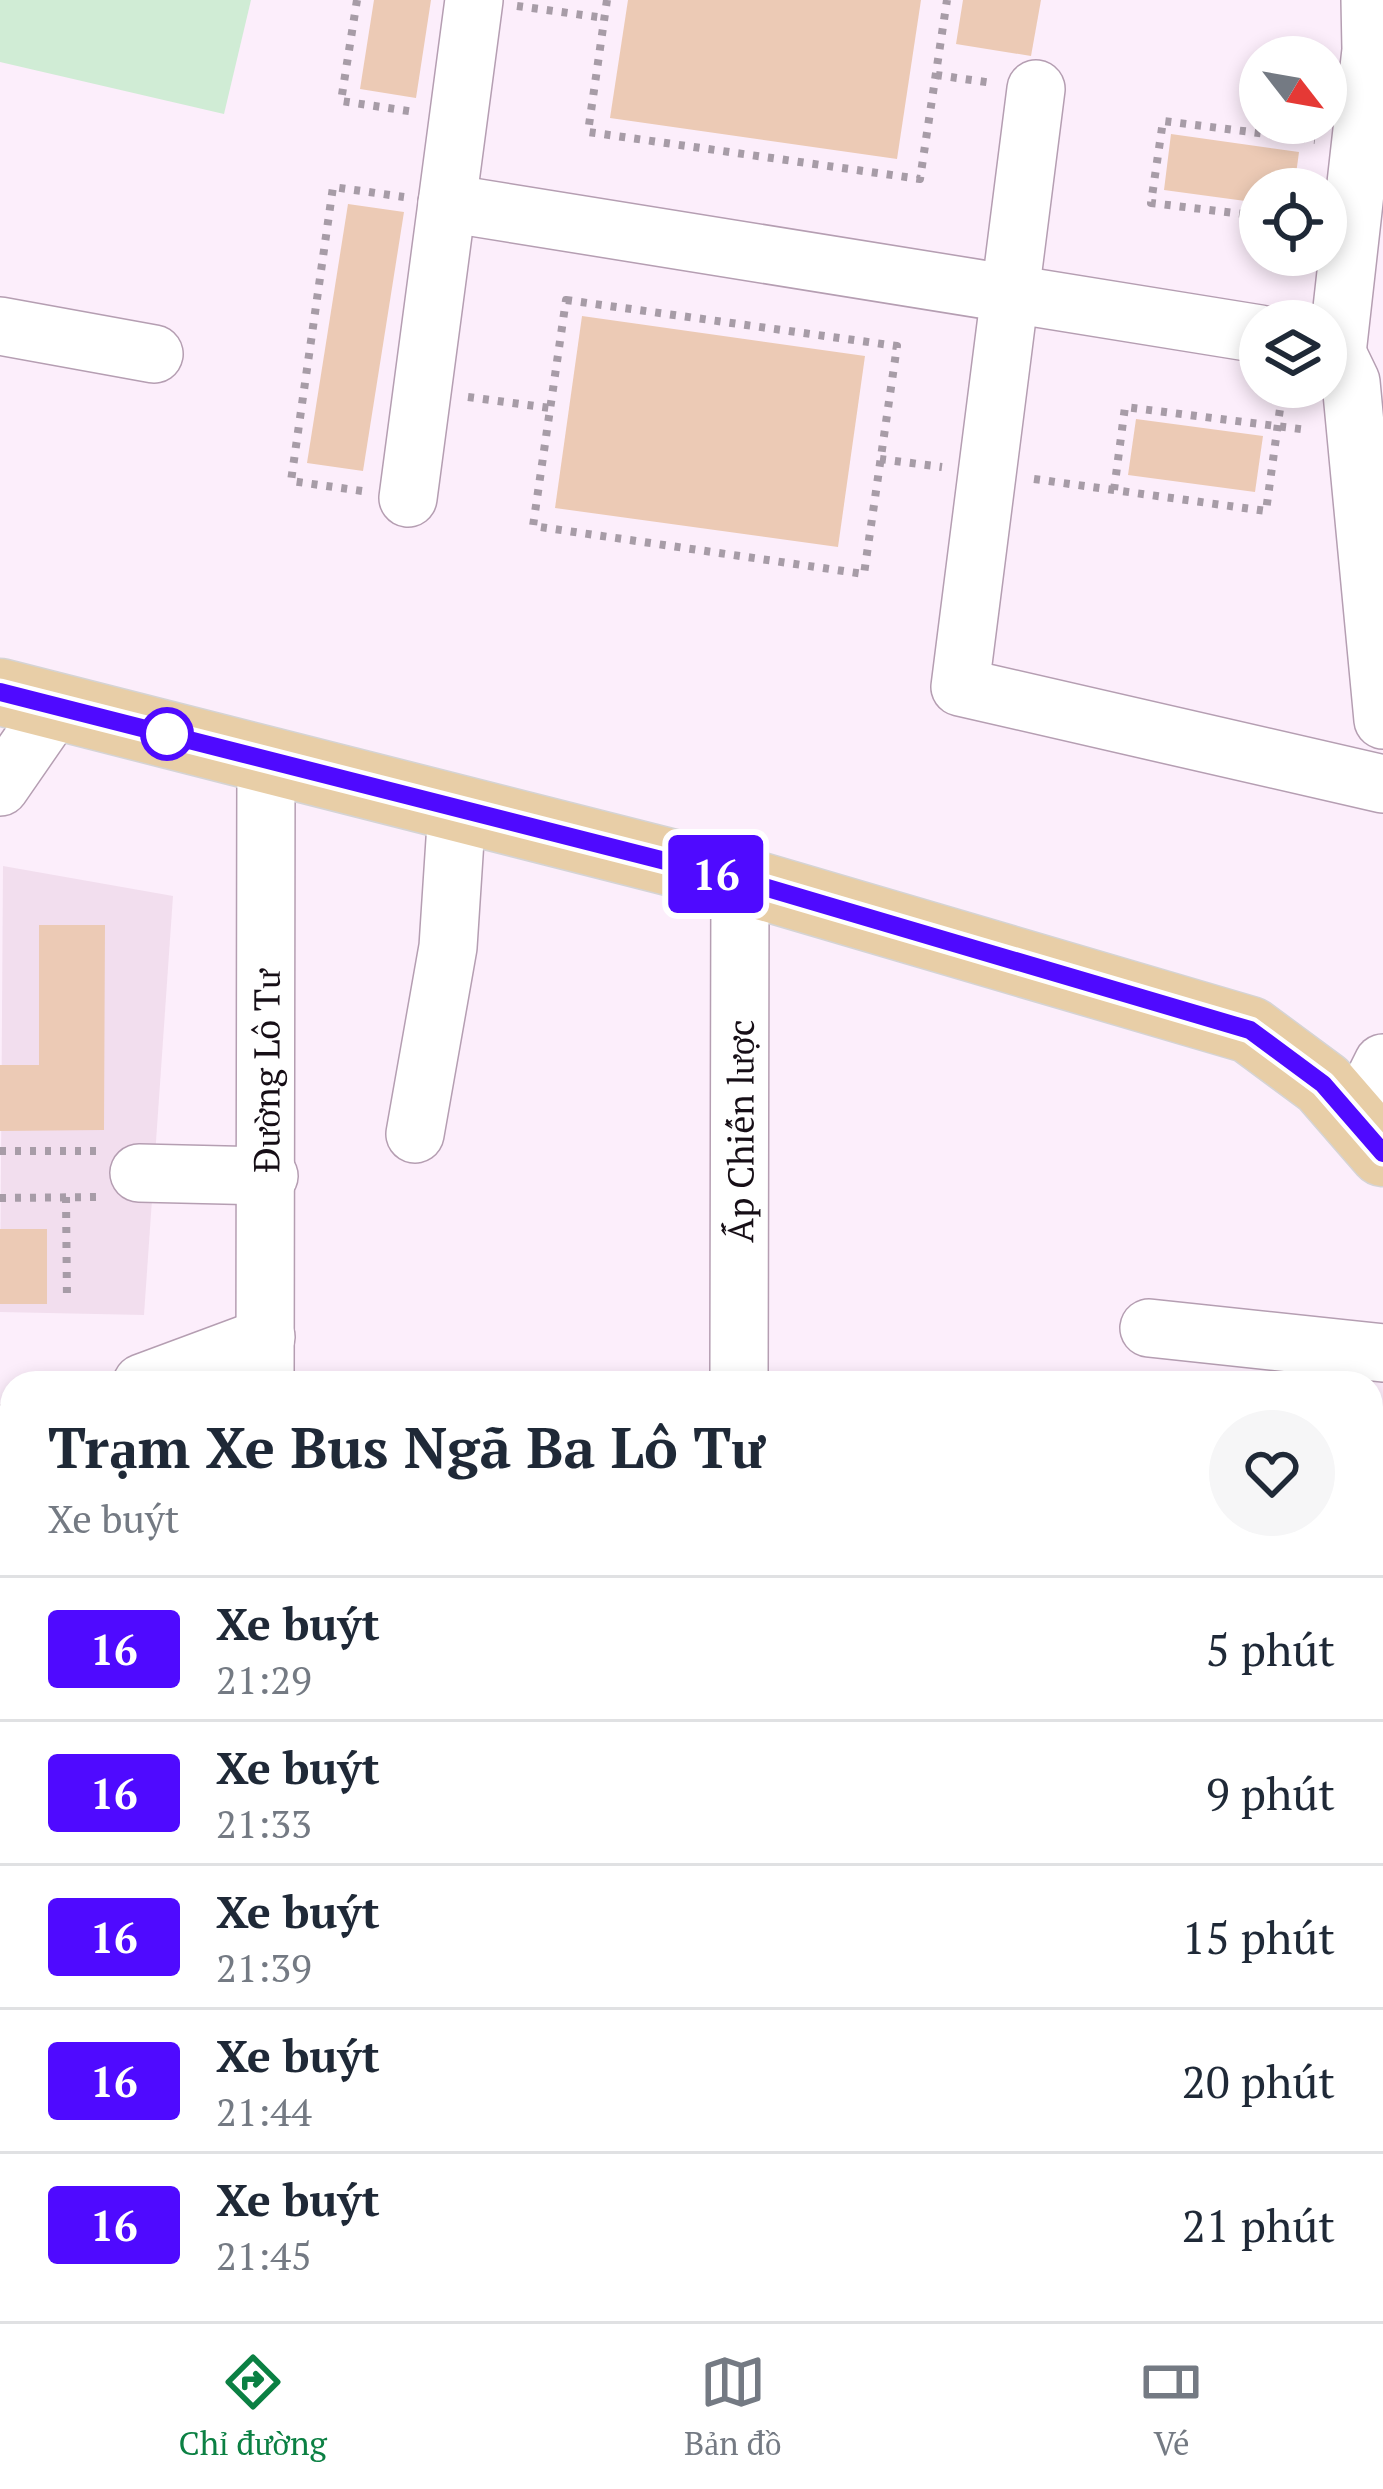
<!DOCTYPE html>
<html lang="vi">
<meta charset="utf-8">
<style>
:root{--surface:#fff;--page:#f6f6f7;--text:#1f2937;--muted:#747a83;--line:#e0e1e3;--accent:#0b8043}
body{margin:0;font-family:"PT Serif",serif;background:var(--page);color:var(--text);height:100vh;display:flex;flex-direction:column;font-size:45px;white-space:nowrap}
*{box-sizing:border-box;margin:0}
p{font-size:39px;color:var(--muted)}
.icon{flex:none;width:66px;height:66px;fill:none;stroke:currentColor;stroke-width:2;stroke-linecap:round;stroke-linejoin:round}
.map{position:relative;flex:1;overflow:hidden}
.side{position:absolute;left:0px;top:1371px;width:1383px;height:951px;display:flex;flex-direction:column;background:var(--surface);border-radius:36px 36px 0 0;box-shadow:0 6px 18px #0003}
.side>*{flex:none}
.badge{padding:0 24px;border-radius:9px;font-size:42px;line-height:78px}
.needle{width:78px;rotate:121deg}
.fabs{position:absolute;left:1239px;top:36px;display:grid;gap:24px}
.fabs a{display:grid;place-items:center;width:108px;height:108px;border-radius:50%;background:var(--surface);box-shadow:0 6px 18px #0003;font-size:60px}
.map>.badge{position:absolute;translate:-50% -50%;box-shadow:0 0 0 6px #fff}
.round{display:grid;place-items:center;flex:none;width:126px;height:126px;border-radius:63px;background:var(--page)}
.head{display:flex;align-items:center;justify-content:space-between;height:204px;padding:0 48px}
h1{font-size:57px;font-weight:700;line-height:90px}
ul{padding:0;list-style:none}
li{display:flex;align-items:center;gap:36px;height:144px;padding:0 48px;border-top:3px solid var(--line)}
li div{flex:1}
li b{display:block;font-size:45px}
li em{font-style:normal}
li .badge{min-width:132px;font-weight:700;text-align:center}
.tab-bar{display:flex;justify-content:space-around;align-items:center;height:168px;border-top:3px solid var(--line);background:var(--surface);font-size:33px;color:var(--muted)}
.tab-bar a{display:grid;justify-items:center;gap:6px}
.tab-bar .current{color:var(--accent)}
.map>svg:first-child{display:block}
.education{fill:#f2deee}
.green{fill:#d0ecd5}
.building{fill:#eccab5}
.lines{fill:none;stroke-linecap:round;stroke-linejoin:round}
.minor-casing{stroke:#b59eb2;stroke-width:60}
.major-casing{stroke:#d5d4d5;stroke-width:69}
.path{stroke:#a79ca7;stroke-width:8;stroke-dasharray:6 9;stroke-linecap:butt}
.minor{stroke:#fff;stroke-width:57}
.major{stroke:#e8cea7;stroke-width:66}
.line-casing{stroke:#fff;stroke-width:27}
.line{stroke:#4f0aff;stroke-width:18}
.stop-dot{fill:#fff;stroke:#4f0aff;stroke-width:6}
.labels{text-anchor:middle;dominant-baseline:central;stroke-width:9;stroke-linejoin:round;paint-order:stroke}
.street-label{font-size:36px;fill:#160e16;stroke:#fceefb}
</style>
<div class="map">
<svg width="1383" height="2321" viewBox="0 0 1383 2321">
<rect width="100%" height="100%" fill="#fceefb"/>
<!-- education -->
<polygon class="education" points="3,866 173,896 144,1315 0,1312"/>
<!-- green -->
<polygon class="green" points="0,0 251,0 224,114 0,62"/>
<!-- building -->
<g class="building">
<polygon points="374,0 431,0 416,98 360,89"/>
<polygon points="628,0 921,0 897,159 610,118"/>
<polygon points="963,0 1041,0 1031,56 956,44"/>
<polygon points="1171,134 1299,152 1294,189 1260,189 1260,203 1164,190"/>
<polygon points="348,204 404,212 363,471 307,463"/>
<polygon points="582,316 865,356 838,547 555,508"/>
<polygon points="1136,419 1263,436 1255,492 1128,475"/>
<polygon points="39,925 105,925 104,1130 0,1131 0,1065 39,1065"/>
<rect x="0" y="1229" width="47" height="75"/>
</g>
<g class="lines">
<defs>
<g id="minor">
<polyline points="1036,89 960,687 1383,784"/>
<polyline points="447,203 1260,334"/>
<polyline points="0,326 154,354"/>
<polyline points="1326,347 1337,353 1351,382 1383,720"/>
<polyline points="1337,353 1371,50 1370,0"/>
<polyline points="408,498 474,0"/>
<polyline points="0,787 56,706"/>
<polyline points="1356,1117 1383,1063"/>
<polyline points="415,1134 448,947 457,809"/>
<polyline points="139,1173 269,1176"/>
<polyline points="1149,1328 1383,1353"/>
<polyline points="142,1383 266,1337"/>
<path id="s1" d="M 265,1383 L 266,760"/>
<path id="s2" d="M 739,1383 L 740,880"/>
<polyline points="0,1436 12,1432"/>
<polyline points="1371,1491 1383,1492"/>
<polyline points="1371,1631 1383,1625"/>
<polyline points="0,1735 12,1732"/>
<polyline points="1371,2288 1383,2289"/>
<polyline points="745,2310 745,2321"/>
<polyline points="0,2316 67,2321"/>
<polyline points="254,2321 254,2310"/>
<polyline points="970,2321 970,2310"/>
<polyline points="1181,2321 1182,2310"/>
</g>
<polyline id="major" points="0,692 740,880 1250,1030 1323,1084 1383,1153"/>
</defs>
<!-- minor casing -->
<use href="#minor" class="minor-casing"/>
<!-- major casing -->
<use href="#major" class="major-casing"/>
<!-- path -->
<g class="path">
<polyline points="357,0 341,101 415,112"/>
<polyline points="607,0 588,132 920,179 947,0"/>
<polyline points="517,6 605,18"/>
<polyline points="936,75 993,83"/>
<polyline points="1260,216 1151,203 1163,121 1315,140"/>
<polygon points="566,300 897,346 864,574 533,526"/>
<polyline points="468,397 550,408"/>
<polyline points="880,459 942,467"/>
<polyline points="1034,479 1266,511 1283,387"/>
<polyline points="1114,490 1125,407 1308,430"/>
<polyline points="362,491 291,481 333,187 404,197"/>
<polyline points="0,1151 100,1151"/>
<polyline points="66,1197 67,1300"/>
<polyline points="0,1198 98,1197"/>
</g>
<!-- minor -->
<use href="#minor" class="minor"/>
<!-- major -->
<use href="#major" class="major"/>
</g>
<g class="lines">
<defs>
<polyline id="line" points="0,692 740,880 1250,1030 1323,1084 1383,1153"/>
</defs>
<!-- line casing -->
<use href="#line" class="line-casing"/>
<!-- line -->
<use href="#line" class="line"/>
</g>
<!-- markers -->
<circle class="stop-dot" cx="167" cy="734" r="24"/>
<g class="labels">
<!-- street labels -->
<g class="street-label">
<text stroke="none"><textPath href="#s1" startOffset="312">Đường Lô Tư</textPath></text>
<text stroke="none"><textPath href="#s2" startOffset="252">Ấp Chiến lược</textPath></text>
</g>
</g>
</svg>
<div class="fabs">
<a><svg class="needle" viewBox="-14 -14 28 28"><path d="M0-13l5 13h-10z" fill="#e53935"/><path d="M0 13l5-13h-10z" fill="#747a83"/></svg></a>
<a><svg class="icon" aria-label="locate" viewBox="0 0 24 24"><circle cx="12" cy="12" r="6"/><path d="M12 2v4M12 18v4M2 12h4M18 12h4"/></svg></a>
<a><svg class="icon" aria-label="layers" viewBox="0 0 24 24"><path d="M12 4l9 5-9 5-9-5zM3 14l9 5 9-5"/></svg></a>
</div>
<b class="badge" style="left:716px;top:874px;background:#4f0aff;color:#fff">16</b>
<section class="side">
<div class="head"><div><h1>Trạm Xe Bus Ngã Ba Lô Tư</h1><p>Xe buýt</p></div><a class="round"><svg class="icon" aria-label="heart" viewBox="0 0 24 24"><path d="M12 20l-8-8c-3-5 5-10 8-4 3-6 11-1 8 4z"/></svg></a></div>
<ul>
<li><span class="badge" style="background:#4f0aff;color:#fff">16</span><div><b>Xe buýt</b><p>21:29</p></div><em>5 phút</em></li>
<li><span class="badge" style="background:#4f0aff;color:#fff">16</span><div><b>Xe buýt</b><p>21:33</p></div><em>9 phút</em></li>
<li><span class="badge" style="background:#4f0aff;color:#fff">16</span><div><b>Xe buýt</b><p>21:39</p></div><em>15 phút</em></li>
<li><span class="badge" style="background:#4f0aff;color:#fff">16</span><div><b>Xe buýt</b><p>21:44</p></div><em>20 phút</em></li>
<li><span class="badge" style="background:#4f0aff;color:#fff">16</span><div><b>Xe buýt</b><p>21:45</p></div><em>21 phút</em></li>
</ul>
</section>
</div>
<nav class="tab-bar">
<a class="current"><svg class="icon" aria-label="directions" viewBox="0 0 24 24"><path d="M12 3l9 9-9 9-9-9zM9 14v-3h6M13 9l2 2-2 2"/></svg>Chỉ đường</a>
<a><svg class="icon" aria-label="map" viewBox="0 0 24 24"><path d="M3 6l6-2 6 2 6-2v14l-6 2-6-2-6 2zM9 4v14M15 6v14"/></svg>Bản đồ</a>
<a><svg class="icon" aria-label="tickets" viewBox="0 0 24 24"><path d="M3 7h18v10H3zM15 7v10"/></svg>Vé</a>
</nav>
